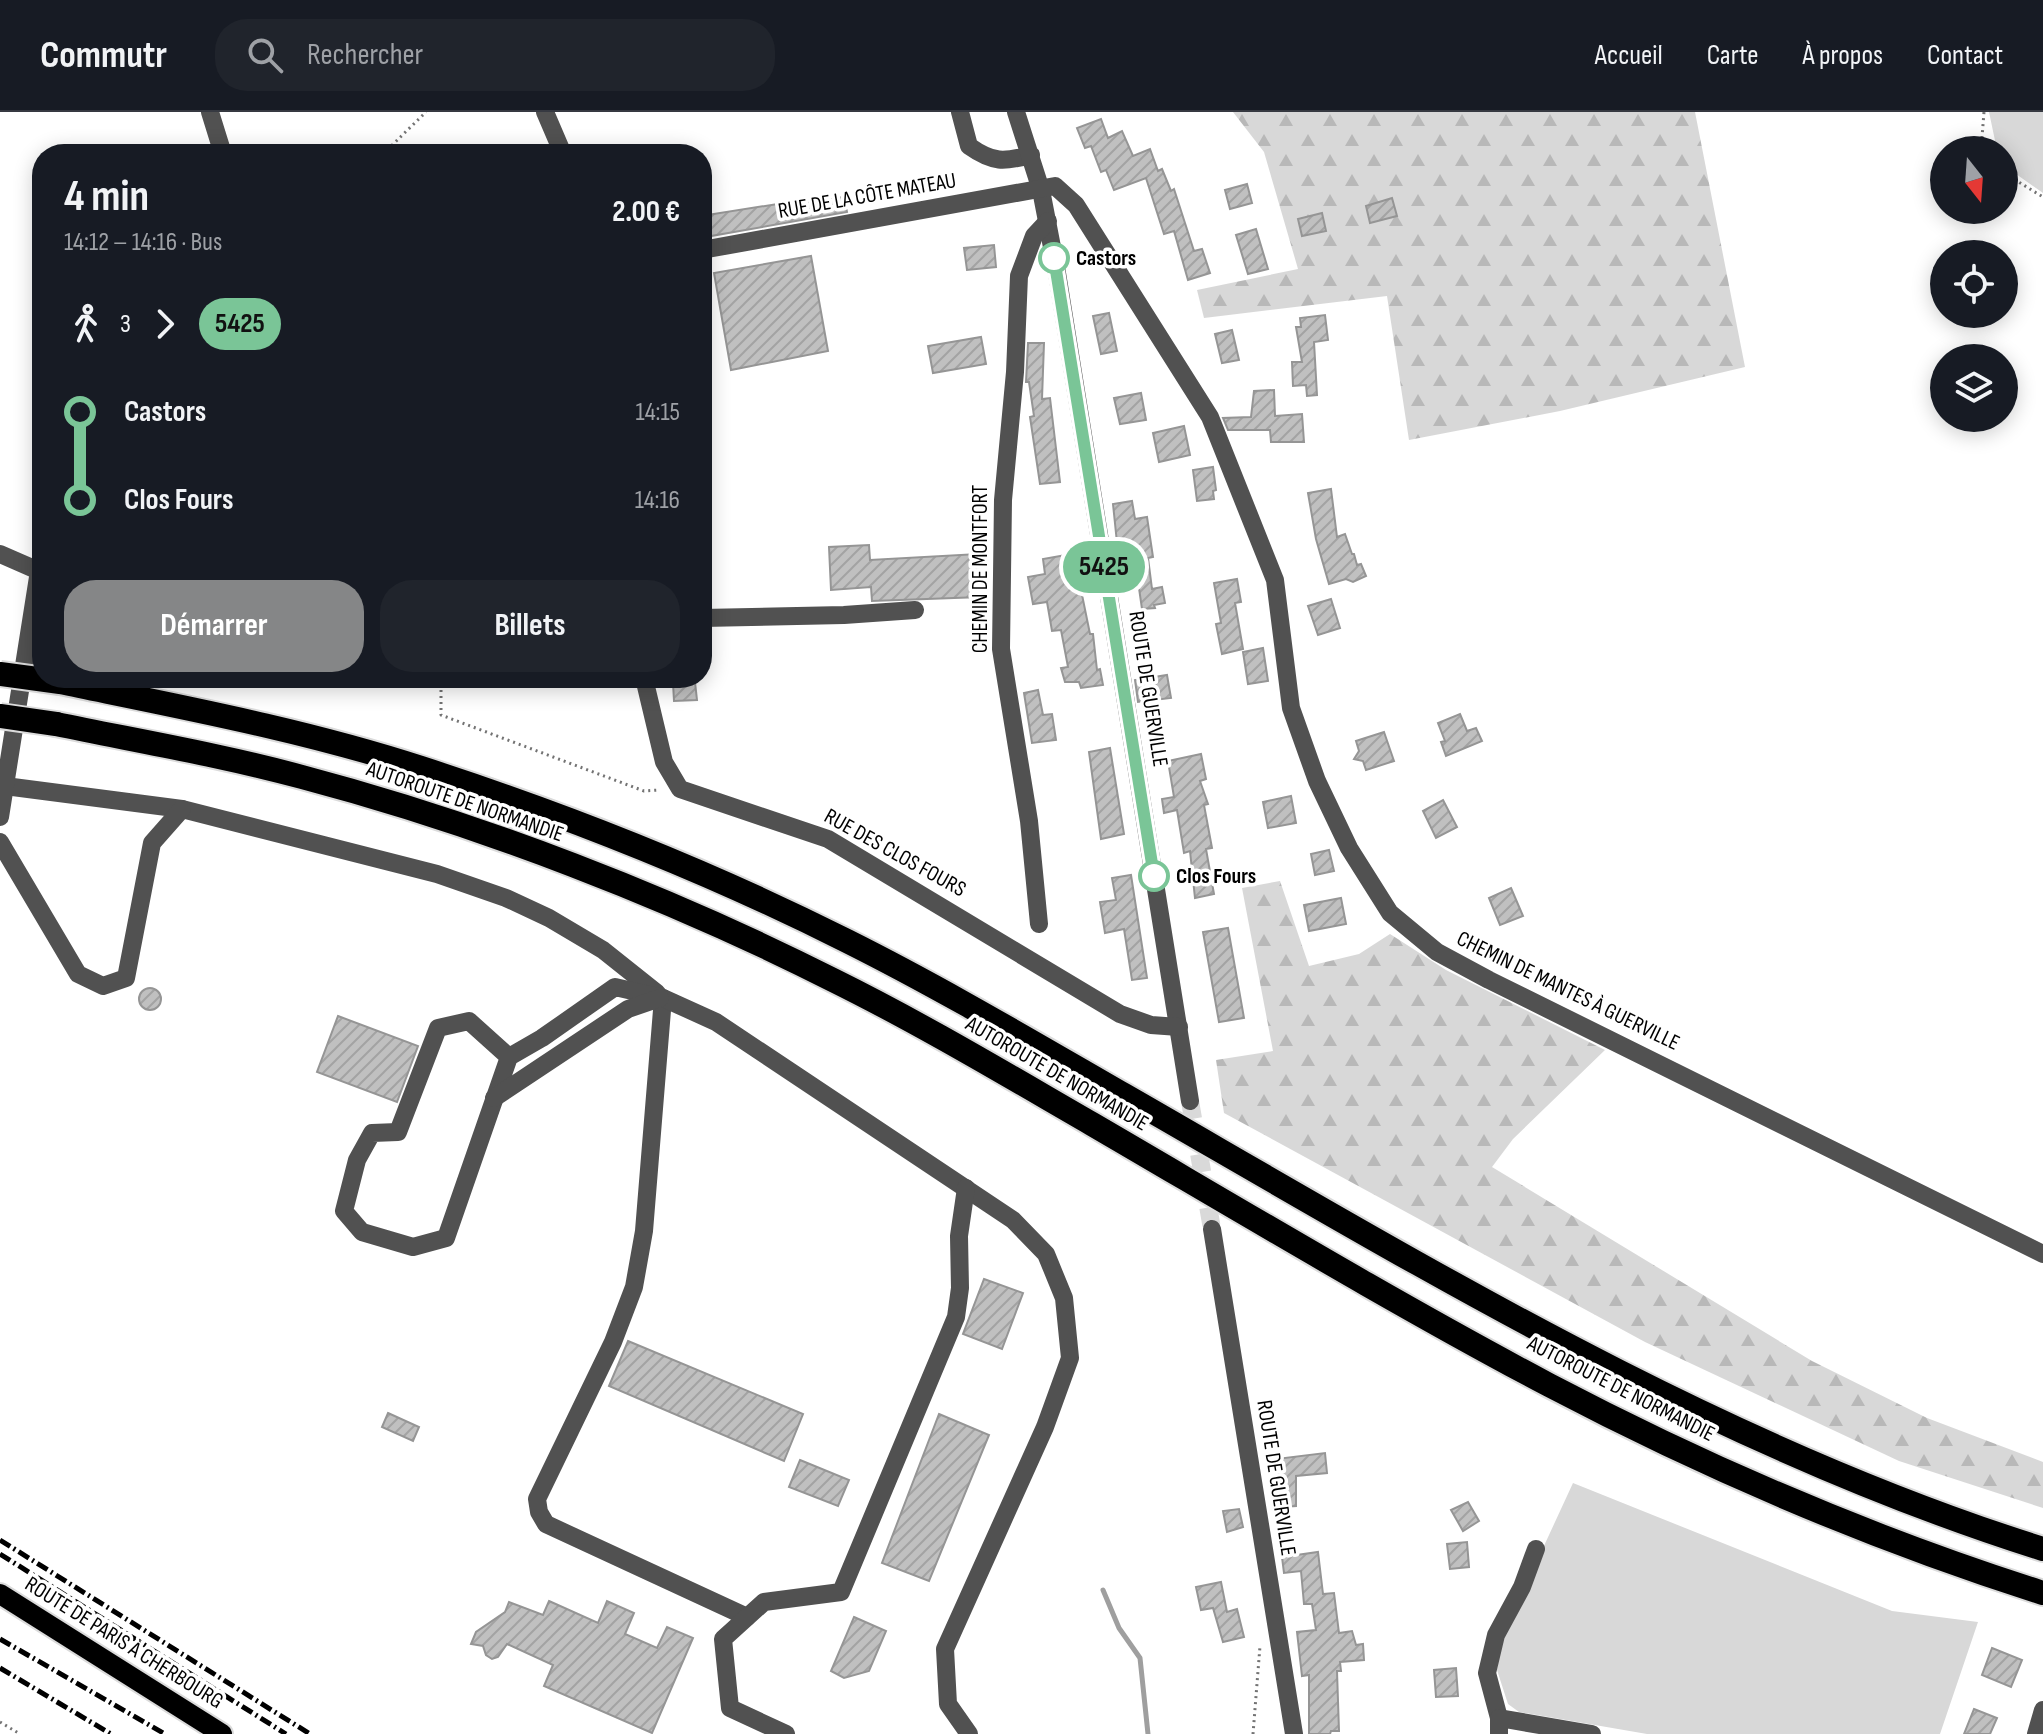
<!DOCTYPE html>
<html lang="fr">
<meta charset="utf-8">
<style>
:root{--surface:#171b24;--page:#20242c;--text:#f1f3f6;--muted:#9ea1a6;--line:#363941;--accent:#858687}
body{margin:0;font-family:"Sofia Sans Condensed",sans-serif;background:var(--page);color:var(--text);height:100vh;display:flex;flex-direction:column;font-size:30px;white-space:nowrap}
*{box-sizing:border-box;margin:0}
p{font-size:26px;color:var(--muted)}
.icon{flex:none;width:44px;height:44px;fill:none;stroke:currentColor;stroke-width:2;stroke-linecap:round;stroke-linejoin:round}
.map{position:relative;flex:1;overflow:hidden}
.side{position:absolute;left:32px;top:32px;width:680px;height:544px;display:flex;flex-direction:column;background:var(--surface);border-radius:32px;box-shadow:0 4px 20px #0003}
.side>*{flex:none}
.badge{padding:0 16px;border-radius:26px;font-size:28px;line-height:52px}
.needle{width:52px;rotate:163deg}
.buttons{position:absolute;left:1930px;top:24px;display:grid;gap:16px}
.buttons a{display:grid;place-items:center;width:88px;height:88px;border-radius:50%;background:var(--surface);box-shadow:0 4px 20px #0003;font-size:40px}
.map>.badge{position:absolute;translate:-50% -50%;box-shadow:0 0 0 4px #fff}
.legs{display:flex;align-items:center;gap:12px;height:88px;padding:0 32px;font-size:26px}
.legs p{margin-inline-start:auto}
.overview{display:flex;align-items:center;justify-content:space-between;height:136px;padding:0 32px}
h1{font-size:44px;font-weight:700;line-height:60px}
.action{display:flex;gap:16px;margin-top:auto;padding:16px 32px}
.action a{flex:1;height:92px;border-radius:32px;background:var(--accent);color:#fff;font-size:32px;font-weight:700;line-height:92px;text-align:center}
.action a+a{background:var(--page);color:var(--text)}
ul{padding:0 32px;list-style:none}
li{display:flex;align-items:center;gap:28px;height:88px;font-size:30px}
li i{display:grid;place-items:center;width:12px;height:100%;margin:0 10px;background:currentColor}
li i::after{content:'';width:20px;height:20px;margin:-10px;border:6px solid;border-radius:50%;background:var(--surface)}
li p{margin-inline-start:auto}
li:first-child i{background:linear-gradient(#0000 50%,currentColor 0)}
li:last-child i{background:linear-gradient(currentColor 50%,#0000 0)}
header{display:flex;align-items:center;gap:48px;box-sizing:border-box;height:112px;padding:0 40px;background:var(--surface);border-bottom:2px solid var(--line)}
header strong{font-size:38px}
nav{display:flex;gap:44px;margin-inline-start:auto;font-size:28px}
.search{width:560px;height:72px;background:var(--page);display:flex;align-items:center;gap:20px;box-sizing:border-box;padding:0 28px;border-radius:32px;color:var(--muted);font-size:30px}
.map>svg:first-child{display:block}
.grass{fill:#d8d8d8}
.forest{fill:url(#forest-firs)}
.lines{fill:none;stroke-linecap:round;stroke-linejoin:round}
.stream{stroke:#9f9f9f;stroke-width:5}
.building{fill:url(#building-hatch);stroke:#959595;stroke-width:2}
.minor-tunnel{stroke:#d9d9d9;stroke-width:18;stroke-dasharray:18 9;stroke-linecap:butt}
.major-casing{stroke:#dbdbdb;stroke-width:24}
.highway-casing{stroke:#dbdbdb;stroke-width:28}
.path{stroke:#737373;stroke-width:3;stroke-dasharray:2 4;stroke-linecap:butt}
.minor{stroke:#515151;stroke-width:18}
.major{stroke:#000;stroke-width:20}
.highway{stroke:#000;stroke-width:24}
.rail{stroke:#000;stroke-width:5;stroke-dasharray:12 4 2 4;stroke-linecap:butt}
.highway-bridge-casing{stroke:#dbdbdb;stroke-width:28;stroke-linecap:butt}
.highway-bridge{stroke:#000;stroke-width:24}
.line-1-casing{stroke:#fff;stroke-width:18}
.line-1{stroke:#7ac597;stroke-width:12}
.stop-1-dot{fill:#fff;stroke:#7ac597;stroke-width:4}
.labels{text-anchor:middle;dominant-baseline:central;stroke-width:7;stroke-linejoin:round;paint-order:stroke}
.street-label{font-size:22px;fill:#000;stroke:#fff}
.stop-label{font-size:22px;font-weight:bold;fill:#000;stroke:#fff;text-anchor:start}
</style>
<header>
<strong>Commutr</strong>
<div class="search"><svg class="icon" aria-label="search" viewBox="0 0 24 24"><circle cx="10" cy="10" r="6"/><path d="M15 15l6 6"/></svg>Rechercher</div>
<nav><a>Accueil</a><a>Carte</a><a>À propos</a><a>Contact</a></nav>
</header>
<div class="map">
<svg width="2043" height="1622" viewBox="0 0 2043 1622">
<defs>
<pattern id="forest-firs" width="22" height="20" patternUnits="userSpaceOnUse" patternTransform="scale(2)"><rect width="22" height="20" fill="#d8d8d8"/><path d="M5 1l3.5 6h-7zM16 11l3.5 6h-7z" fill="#b8b8b8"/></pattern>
<pattern id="building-hatch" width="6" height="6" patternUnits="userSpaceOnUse" patternTransform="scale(2)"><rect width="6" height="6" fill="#c0c0c0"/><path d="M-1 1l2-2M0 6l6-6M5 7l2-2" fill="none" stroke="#a3a3a3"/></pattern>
</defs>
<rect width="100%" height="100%" fill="#fff"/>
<!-- grass -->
<g class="grass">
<polygon points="1989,0 2043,0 2043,81 2016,62 2004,48 2004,38 1997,38"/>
<polygon points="1573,1371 1892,1499 1978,1510 1940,1622 1647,1622 1519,1600 1508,1592 1497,1558 1501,1527"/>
</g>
<!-- forest -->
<g class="forest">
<polygon points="1233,0 1695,0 1745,255 1560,299 1409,328 1387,184 1204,206 1197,178 1298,157 1264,40"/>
<polygon points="1280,769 1309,854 1359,842 1390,822 1446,858 1605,938 1513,1027 1492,1055 1812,1249 1927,1306 2043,1350 2043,1396 1899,1349 1645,1230 1224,1001 1216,948 1273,939 1242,776"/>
</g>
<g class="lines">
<!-- stream -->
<polyline class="stream" points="1103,1478 1119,1516 1140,1546 1148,1622"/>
</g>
<!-- building -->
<g class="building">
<polygon points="1101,7 1108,26 1122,19 1133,44 1150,37 1158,59 1162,57 1171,79 1174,77 1194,139 1202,137 1210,161 1188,168 1174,119 1164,122 1146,66 1114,78 1106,58 1101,60 1091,34 1085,36 1077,16"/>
<polygon points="1247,72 1252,91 1230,97 1225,78"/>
<polygon points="844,85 847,100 711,124 707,103 816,86 817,90"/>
<polygon points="1392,86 1397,104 1370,111 1366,94"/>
<polygon points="1322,101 1326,119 1302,124 1298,107"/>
<polygon points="1256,117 1268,157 1248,162 1236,123"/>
<polygon points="994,133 996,155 967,158 964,136"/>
<polygon points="811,144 828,239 731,258 714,161"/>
<polygon points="1109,201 1117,239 1101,242 1093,204"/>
<polygon points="1325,203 1328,228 1314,230 1317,283 1307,284 1306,273 1293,274 1292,250 1302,250 1296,215 1301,215 1300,206"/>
<polygon points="1232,218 1239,248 1222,251 1215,222"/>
<polygon points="981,225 986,252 933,261 928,234"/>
<polygon points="1028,231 1044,231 1042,287 1050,286 1060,370 1040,372 1030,305 1034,304 1029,270 1026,270"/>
<polygon points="1274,278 1275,304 1302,302 1304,330 1271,330 1270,318 1228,318 1223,306 1251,305 1254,279"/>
<polygon points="1141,281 1146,308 1120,312 1114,286"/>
<polygon points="1184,314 1190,343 1159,350 1153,321"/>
<polygon points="1213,355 1216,378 1213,379 1214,387 1197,389 1193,358"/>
<polygon points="1331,377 1337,425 1345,422 1352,442 1354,442 1357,453 1361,452 1366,464 1353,470 1346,467 1329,472 1316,427 1308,381"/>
<polygon points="1132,389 1135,407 1147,405 1153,445 1148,446 1152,477 1162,475 1165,491 1154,493 1155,496 1142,497 1138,469 1129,471 1125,449 1119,450 1113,392"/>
<polygon points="869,433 870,448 978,442 981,485 872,489 871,475 831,478 829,435"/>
<polygon points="1083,440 1088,471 1080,473 1090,522 1093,522 1097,558 1100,557 1103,573 1081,576 1079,570 1065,570 1061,556 1068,555 1061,518 1052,519 1047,490 1033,492 1028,465 1045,462 1043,447"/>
<polygon points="1237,467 1241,490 1235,491 1243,537 1222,542 1216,512 1221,511 1214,471"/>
<polygon points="1331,487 1340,516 1318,523 1308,494"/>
<polygon points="1263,536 1268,569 1248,572 1243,540"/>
<polygon points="1167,563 1171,586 1138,590 1135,568"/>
<polygon points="695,570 697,588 674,589 673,571"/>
<polygon points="1038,578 1043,603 1052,602 1056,628 1032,631 1024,581"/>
<polygon points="1460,602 1467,619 1476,616 1482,629 1446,644 1441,630 1445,629 1438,611"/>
<polygon points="1384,620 1394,649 1366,658 1363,649 1354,647 1359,639 1356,629"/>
<polygon points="1110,636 1124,722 1101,727 1089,640"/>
<polygon points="1201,642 1206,667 1200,669 1208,692 1204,693 1212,736 1206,737 1214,782 1195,786 1190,739 1184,741 1177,698 1164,701 1162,687 1174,685 1168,649"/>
<polygon points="1291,684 1296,711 1268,716 1263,690"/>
<polygon points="1443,688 1457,715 1436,726 1423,699"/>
<polygon points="1329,738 1334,759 1315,763 1311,742"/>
<polygon points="1131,763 1147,866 1132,868 1124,817 1105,821 1100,790 1116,788 1112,766"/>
<polygon points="1511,776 1523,804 1500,813 1489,786"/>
<polygon points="1341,786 1346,812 1309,819 1304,793"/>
<polygon points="1228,816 1244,906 1219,910 1203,820"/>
<circle cx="150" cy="887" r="11"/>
<polygon points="338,904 418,934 397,990 317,960"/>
<polygon points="984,1167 1023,1181 1002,1237 963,1222"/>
<polygon points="628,1229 803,1302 784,1349 609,1274"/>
<polygon points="388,1301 419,1315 413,1329 382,1315"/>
<polygon points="939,1302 989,1323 929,1469 882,1451"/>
<polygon points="1325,1341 1327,1361 1296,1364 1296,1394 1283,1395 1276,1347"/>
<polygon points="800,1348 849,1368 838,1394 789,1375"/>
<polygon points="1468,1390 1479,1409 1463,1419 1451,1398"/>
<polygon points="1239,1397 1243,1415 1227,1420 1223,1399"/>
<polygon points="1467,1430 1469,1455 1450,1457 1447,1432"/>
<polygon points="1318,1440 1323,1482 1334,1481 1339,1521 1352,1519 1356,1533 1363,1532 1364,1548 1340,1550 1341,1559 1337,1559 1339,1619 1331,1619 1330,1622 1309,1622 1309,1563 1302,1564 1297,1520 1316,1518 1312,1492 1304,1492 1301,1459 1284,1461 1282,1445"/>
<polygon points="1221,1470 1227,1500 1237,1497 1244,1525 1223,1530 1213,1496 1201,1498 1196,1475"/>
<polygon points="549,1489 598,1511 607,1489 634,1501 625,1522 657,1536 667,1515 693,1526 652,1621 544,1574 553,1553 507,1532 498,1545 492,1547 486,1543 483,1534 471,1532 476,1520 505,1500 509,1490 543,1503"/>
<polygon points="854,1505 886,1519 869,1559 844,1566 831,1559"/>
<polygon points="1992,1536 2022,1548 2011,1575 1982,1563"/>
<polygon points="1456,1556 1458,1584 1436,1585 1434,1558"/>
<polygon points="1974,1597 1997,1606 1990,1622 1964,1622"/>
</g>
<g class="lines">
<!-- minor-tunnel -->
<polyline class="minor-tunnel" points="1190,989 1212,1117"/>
<defs>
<polyline id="major" points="0,1482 222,1622"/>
<g id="highway">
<path d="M 60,570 C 181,595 304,618 421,656 C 566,703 710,760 847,829 C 941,876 1032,930 1124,983 C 1420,1153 1715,1334 2043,1437"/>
<path d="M 56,612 C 138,629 221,643 302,665 C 480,712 669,785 833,868 C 922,912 1007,963 1092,1012 C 1243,1100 1394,1191 1549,1273 C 1707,1356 1873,1427 2043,1481"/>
</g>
</defs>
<!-- major casing -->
<use href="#major" class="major-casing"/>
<!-- highway casing -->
<use href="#highway" class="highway-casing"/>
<!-- path -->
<g class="path">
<polyline points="1981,38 1984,0"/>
<polyline points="383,42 426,0"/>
<polyline points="2004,61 2043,85"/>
<polyline points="441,566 441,603 644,679 660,678"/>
<polyline points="0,1610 20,1622"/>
<polyline points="1253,1622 1260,1534"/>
</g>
<!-- minor -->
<g class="minor">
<polyline points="210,0 223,42"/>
<polyline points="545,0 563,42"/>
<path d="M 960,0 L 969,34 C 993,51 1004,50 1031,43"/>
<polyline points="1016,0 1041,78 1057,161 1190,989"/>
<polyline points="702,138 1055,74 1076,93 1210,305 1275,468 1291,596 1317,669 1349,736 1390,801 1437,840 1489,868 2043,1142"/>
<polyline points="0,442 39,459"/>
<polyline points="702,506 844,503 915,498"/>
<polyline points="644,566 664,650 680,677 828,727 1120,902 1151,913 1179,915"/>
<polyline points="5,674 182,697 437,762 506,786 549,806 603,838 657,881"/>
<polyline points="0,705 42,440"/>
<polyline points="0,730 78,862 103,874 126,866 152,731 182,697"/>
<polyline points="1039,812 1029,709 1001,537 1003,388 1015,260 1019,164 1034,124 1048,109"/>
<polyline points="663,886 644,1119 634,1175 613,1230 537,1387 539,1400 546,1412 747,1505"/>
<polyline points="509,945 469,909 438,916 398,1020 372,1021 357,1048 344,1099 362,1120 413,1135 446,1126 509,945 542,926 615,875 663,886 716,910 1013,1108 1046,1142 1064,1186 1070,1246 1045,1315 945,1537 948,1592 969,1622"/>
<polyline points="494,986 628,897 660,886"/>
<polyline points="1212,1117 1294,1622"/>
<polyline points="1499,1606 1487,1561 1496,1523 1522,1475 1536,1437"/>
<polyline points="786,1622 730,1596 723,1527 764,1490 841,1480 956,1205 960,1176 959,1124 966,1076"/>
<polyline points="1499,1622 1499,1606 1592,1622"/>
<polyline points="2036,1622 2043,1598"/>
</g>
<!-- major -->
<use href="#major" class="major"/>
<!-- highway -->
<use href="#highway" class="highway"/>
<!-- rail -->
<g class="rail">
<polyline points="0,1428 310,1622"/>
<polyline points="0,1442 286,1622"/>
<polyline points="0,1527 165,1622"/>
<polyline points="0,1556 111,1622"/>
</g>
<defs>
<g id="highway-bridge">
<polyline points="0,562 60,570"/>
<polyline points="0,604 56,612"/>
</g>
</defs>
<!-- highway-bridge casing -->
<use href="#highway-bridge" class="highway-bridge-casing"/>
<!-- highway-bridge -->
<use href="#highway-bridge" class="highway-bridge"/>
</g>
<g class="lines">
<defs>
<polyline id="line-1" points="1054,146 1154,764"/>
</defs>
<!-- line-1 casing -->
<use href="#line-1" class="line-1-casing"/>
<!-- line-1 -->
<use href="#line-1" class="line-1"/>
</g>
<!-- markers -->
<g class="stop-1-dot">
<circle cx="1054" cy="146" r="14"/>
<circle cx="1154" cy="764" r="14"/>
</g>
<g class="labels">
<!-- street labels -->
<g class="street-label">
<text transform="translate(867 84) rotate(-10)">RUE DE LA CÔTE MATEAU</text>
<text transform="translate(980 457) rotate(-90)">CHEMIN DE MONTFORT</text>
<text transform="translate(1148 577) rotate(81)">ROUTE DE GUERVILLE</text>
<text transform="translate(465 690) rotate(19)">AUTOROUTE DE NORMANDIE</text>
<text transform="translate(895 741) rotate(29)">RUE DES CLOS FOURS</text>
<text transform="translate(1568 879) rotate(26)">CHEMIN DE MANTES À GUERVILLE</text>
<text transform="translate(1057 962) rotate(30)">AUTOROUTE DE NORMANDIE</text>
<text transform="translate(1621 1277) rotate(27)">AUTOROUTE DE NORMANDIE</text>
<text transform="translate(1276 1366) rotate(81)">ROUTE DE GUERVILLE</text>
<text transform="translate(124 1531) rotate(32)">ROUTE DE PARIS À CHERBOURG</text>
</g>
<!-- stop labels -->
<g class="stop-label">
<text x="1076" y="146">Castors</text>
<text x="1176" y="764">Clos Fours</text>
</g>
</g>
</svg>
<div class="buttons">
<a><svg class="needle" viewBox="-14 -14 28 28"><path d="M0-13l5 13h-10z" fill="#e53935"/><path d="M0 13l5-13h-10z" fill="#9ea1a6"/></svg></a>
<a><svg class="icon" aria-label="locate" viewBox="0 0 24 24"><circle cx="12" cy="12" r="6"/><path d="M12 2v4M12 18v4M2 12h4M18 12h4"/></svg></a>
<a><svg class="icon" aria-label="layers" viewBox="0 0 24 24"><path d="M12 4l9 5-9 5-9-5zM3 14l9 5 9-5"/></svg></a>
</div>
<b class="badge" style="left:1104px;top:455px;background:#7ac597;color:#111">5425</b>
<section class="side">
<div class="overview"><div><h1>4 min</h1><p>14:12 – 14:16 · Bus</p></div><b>2.00 €</b></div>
<div class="legs"><svg class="icon" aria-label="walk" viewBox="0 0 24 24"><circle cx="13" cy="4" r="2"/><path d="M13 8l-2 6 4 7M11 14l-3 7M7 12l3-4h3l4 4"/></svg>3<svg class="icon" aria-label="forward" viewBox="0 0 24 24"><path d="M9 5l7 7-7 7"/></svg><b class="badge" style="background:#7ac597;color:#111">5425</b></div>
<ul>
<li><i style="color:#7ac597"></i><b>Castors</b><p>14:15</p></li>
<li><i style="color:#7ac597"></i><b>Clos Fours</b><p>14:16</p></li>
</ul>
<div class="action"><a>Démarrer</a><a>Billets</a></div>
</section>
</div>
